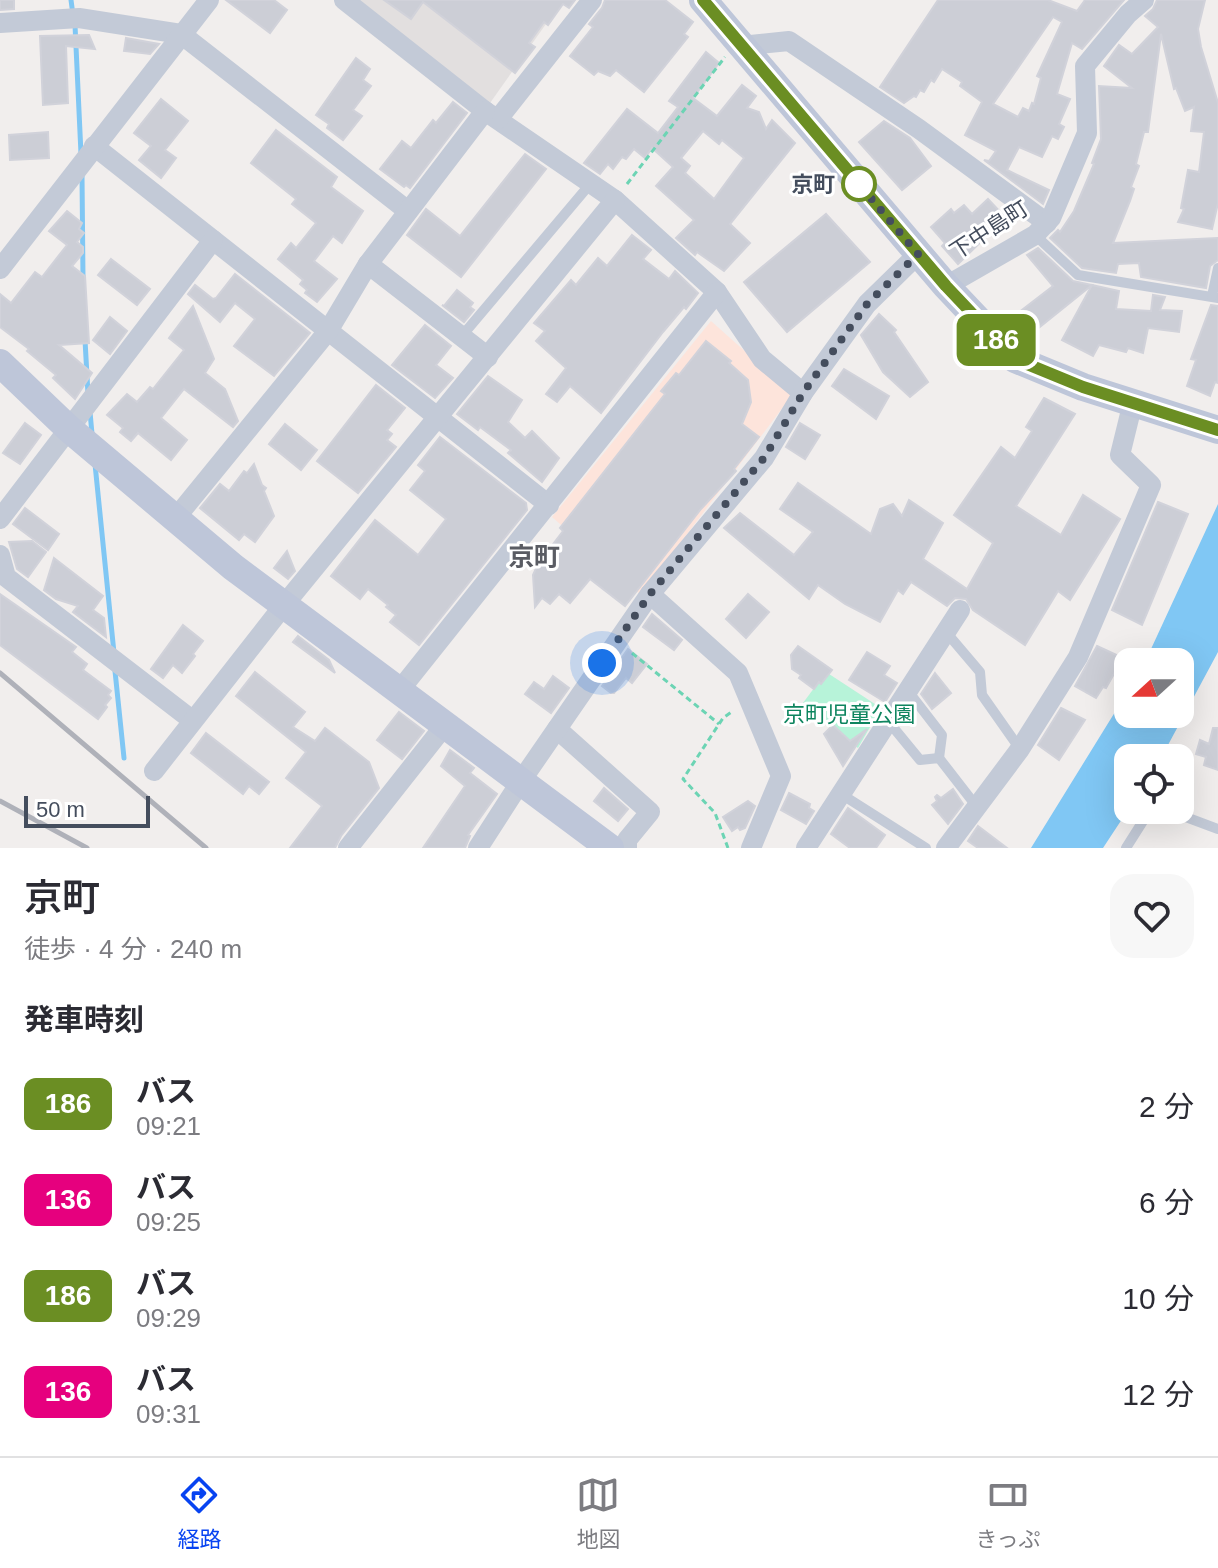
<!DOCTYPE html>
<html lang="ja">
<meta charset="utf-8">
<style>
:root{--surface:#fff;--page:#f7f7f7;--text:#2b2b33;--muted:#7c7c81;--line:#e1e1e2;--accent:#0743f1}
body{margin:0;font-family:Arial,"Noto Sans JP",sans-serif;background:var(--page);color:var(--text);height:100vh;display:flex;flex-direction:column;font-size:30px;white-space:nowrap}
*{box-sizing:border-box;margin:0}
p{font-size:26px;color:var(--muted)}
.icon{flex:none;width:44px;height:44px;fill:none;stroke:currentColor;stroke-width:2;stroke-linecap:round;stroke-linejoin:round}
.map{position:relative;height:848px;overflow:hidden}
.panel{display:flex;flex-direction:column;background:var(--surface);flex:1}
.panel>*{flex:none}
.badge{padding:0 16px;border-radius:12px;font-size:28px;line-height:52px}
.needle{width:52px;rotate:249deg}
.buttons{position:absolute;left:1114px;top:648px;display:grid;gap:16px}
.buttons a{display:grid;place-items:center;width:80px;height:80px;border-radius:16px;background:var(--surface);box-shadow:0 8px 32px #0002;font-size:40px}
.scale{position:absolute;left:24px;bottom:20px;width:126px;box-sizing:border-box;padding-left:8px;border:4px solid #444d5d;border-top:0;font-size:22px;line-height:28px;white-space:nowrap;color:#444d5d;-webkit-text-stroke:6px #fff;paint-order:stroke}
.you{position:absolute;width:40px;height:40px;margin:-20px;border:6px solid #fff;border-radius:50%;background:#1a73e8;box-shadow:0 0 0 12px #1a73e833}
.map>.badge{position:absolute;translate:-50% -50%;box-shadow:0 0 0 4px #fff}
h2{padding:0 24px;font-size:30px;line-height:72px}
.round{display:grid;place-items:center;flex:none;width:84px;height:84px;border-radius:24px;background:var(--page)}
.overview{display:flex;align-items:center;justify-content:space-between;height:136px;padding:0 24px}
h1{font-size:38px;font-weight:600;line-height:60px}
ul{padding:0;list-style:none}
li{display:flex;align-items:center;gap:24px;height:96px;padding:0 24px}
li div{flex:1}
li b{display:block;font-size:30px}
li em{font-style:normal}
li .badge{min-width:88px;font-weight:700;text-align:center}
.menu{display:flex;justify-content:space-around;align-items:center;height:112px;border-top:2px solid var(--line);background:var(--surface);font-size:22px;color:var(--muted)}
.menu a{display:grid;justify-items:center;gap:4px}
.menu .on{color:var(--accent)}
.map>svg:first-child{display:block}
.education{fill:#e2dfdf}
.medical{fill:#fde4db}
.green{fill:#b7f3d9}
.water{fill:#80c7f4}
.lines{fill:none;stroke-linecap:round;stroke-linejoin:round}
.stream{stroke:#80c7f4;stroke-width:5}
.building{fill:#ccced6;stroke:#d1d2da;stroke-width:2;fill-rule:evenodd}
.path{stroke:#6cd4b4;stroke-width:3;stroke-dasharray:6 4;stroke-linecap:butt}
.lane{stroke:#c3cad7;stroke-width:10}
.street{stroke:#c3cad7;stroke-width:20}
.secondary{stroke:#bec6d9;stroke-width:28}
.rail{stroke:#afb1b9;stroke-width:5}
.line-casing{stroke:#fff;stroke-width:18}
.line{stroke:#6b8e23;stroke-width:12}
.walk{stroke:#444d5d;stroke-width:8;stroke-dasharray:0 14.4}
.stop-dot{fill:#fff;stroke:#6b8e23;stroke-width:4}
.labels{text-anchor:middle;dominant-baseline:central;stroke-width:6;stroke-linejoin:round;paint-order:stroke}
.stop-label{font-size:22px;font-weight:bold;fill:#444d5d;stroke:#fff;text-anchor:end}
.street-label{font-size:22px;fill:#444d5d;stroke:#fff}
.park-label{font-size:22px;fill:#0e855f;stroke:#fff}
.quarter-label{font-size:26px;font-weight:bold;fill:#5a5c63;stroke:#fff}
</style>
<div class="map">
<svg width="1218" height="848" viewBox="0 0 1218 848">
<rect width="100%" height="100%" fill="#f1eeed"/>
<!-- education -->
<polygon class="education" points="356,0 563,0 490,103"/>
<!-- medical -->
<polygon class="medical" points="711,321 793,394 641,595 552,517"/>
<!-- green -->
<polygon class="green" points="826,672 881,708 858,748 800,707"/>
<!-- water -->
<polygon class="water" points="1218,504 1218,652 1161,758 1128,758 1128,810 1103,848 1031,848 1128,691 1128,714 1180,714 1180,662 1145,662"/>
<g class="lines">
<!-- stream -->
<g class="stream">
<polyline points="71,0 73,15"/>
<polyline points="75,25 81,154"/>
<polyline points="82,176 83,278"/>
<polyline points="85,340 88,394"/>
<polyline points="90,412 92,434"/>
<polyline points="95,464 114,653"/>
<polyline points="115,671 124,758"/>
</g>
</g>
<!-- building -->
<g class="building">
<polygon points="0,0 14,0 14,9 0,10"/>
<polygon points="226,0 274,0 287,10 270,33"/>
<polygon points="384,0 575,0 569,8 563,4 548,25 544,22 529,43 535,47 515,73 423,2 411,19"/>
<polygon points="605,0 665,0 693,22 684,34 688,37 644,92 616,70 610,76 598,71 594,75 570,56 593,27 589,24 602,8"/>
<path d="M 938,0 L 1048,0 L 1077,11 L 1085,0 L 1124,0 L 1082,49 L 1072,43 L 1057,94 L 1070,99 L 1059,124 L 1064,127 L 1058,139 L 1052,136 L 1042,157 L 1019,147 L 1007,170 L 1049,190 L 1043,204 L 984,160 L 989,161 L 996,151 L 965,135 L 982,102 L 960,86 L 962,82 L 942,69 L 934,82 L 931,80 L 924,92 L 920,90 L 916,97 L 914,96 L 904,103 L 880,87 ZM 1053,17 L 1062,22 L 1037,76 L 1041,78 L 1034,104 L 1032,103 L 1029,111 L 1023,108 L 1018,117 L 993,104 Z"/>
<polygon points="1157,0 1205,0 1198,29 1201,47 1218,103 1218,203 1212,229 1178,222 1184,209 1181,208 1188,170 1199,172 1204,132 1191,131 1194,107 1185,111 1176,88 1174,89 1161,34 1148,132 1144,132 1136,164 1139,166 1131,187 1134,189 1130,201 1113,243 1218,238 1218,260 1210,266 1206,288 1141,277 1139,263 1118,264 1116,273 1082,268 1050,238 1058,230 1060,232 1074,211 1094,164 1092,163 1101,139 1099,86 1132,88 1104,66 1119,45 1132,54 1158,27 1145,16 1153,9"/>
<polygon points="89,35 95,49 66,46 68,103 43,105 40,36"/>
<polygon points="126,38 159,44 150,54 124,51"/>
<path d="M 706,52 L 719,63 L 693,98 L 717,116 L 742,85 L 756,96 L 747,108 L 759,112 L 766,129 L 772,120 L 795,143 L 730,224 L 750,243 L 724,271 L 697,252 L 695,255 L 676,238 L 694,220 L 656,186 L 673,167 L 652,148 L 645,158 L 634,149 L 626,159 L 622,157 L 613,169 L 608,164 L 600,174 L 584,163 L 627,109 L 658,133 L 678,107 L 669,101 ZM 703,131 L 719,144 L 722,140 L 744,158 L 714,199 L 685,173 L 690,166 L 681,158 Z"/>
<polygon points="356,58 370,69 363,80 371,86 353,110 362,116 343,140 327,128 329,124 316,115"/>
<polygon points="161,99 188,121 165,150 176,158 161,178 139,160 151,146 134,133"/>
<polygon points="453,102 467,113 410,188 406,185 404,187 380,169 402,141 411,148 433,120 436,123"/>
<polygon points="884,121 910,138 931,166 902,190 859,142"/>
<polygon points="276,130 337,177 331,187 363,211 342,243 333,236 314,261 337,279 317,302 305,293 307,290 300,284 303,280 278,259 291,243 296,248 316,223 292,204 296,199 251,163"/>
<polygon points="48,132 49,158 10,160 9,135"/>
<polygon points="525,154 546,169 461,277 407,235 426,209 460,236"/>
<polygon points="988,199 1005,217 1002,219 1009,225 997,236 992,231 958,264 942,246 945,243 931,227 951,209 954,213 964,205 972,214"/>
<polygon points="67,211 82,223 79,229 84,233 77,242 83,247 83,253 72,266 85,276 89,343 59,345 92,373 75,399 53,378 56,375 27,351 29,349 0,327 0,294 11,303 35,272 42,277 67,245 49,231"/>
<polygon points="826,214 870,262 787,332 744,282"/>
<polygon points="632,235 651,250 643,259 669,279 675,271 698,293 686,309 684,307 663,332 601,413 570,386 557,402 546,394 566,368 536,341 545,331 534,323 571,280 576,285 598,258 607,266"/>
<polygon points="1038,248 1073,281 1092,285 1026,338 1010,319 1053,286 1027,255"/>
<polygon points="111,259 150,289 137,305 98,275"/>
<polygon points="235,274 310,333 274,376 234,346 255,319 235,303 220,322 188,294 195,285 213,299 216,298"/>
<polygon points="1092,285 1119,291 1116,309 1151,311 1153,295 1165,297 1160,310 1182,311 1179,332 1148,328 1143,353 1128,348 1126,352 1099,345 1093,356 1062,340"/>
<polygon points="457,290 473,303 470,307 474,310 464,322 442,305 444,306"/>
<polygon points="1211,305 1218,306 1218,383 1215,382 1210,396 1187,386 1196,360 1191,359"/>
<polygon points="193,306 214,359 205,373 225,389 238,421 233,427 184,389 161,418 187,440 171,460 138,433 131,441 120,432 123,428 107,415 127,394 137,402 150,387 153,389 184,350 169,338"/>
<polygon points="879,314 896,330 894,332 928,382 910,397 883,372 861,335"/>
<polygon points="110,317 127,331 110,354 93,340"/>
<polygon points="425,325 451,346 436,365 453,378 435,398 392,365"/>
<polygon points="706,341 731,361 729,363 748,380 751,402 742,424 759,437 734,469 736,471 701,509 625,606 590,579 570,603 559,594 550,604 542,598 535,607 533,575 538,564 563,531 560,528 665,394 661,391 676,373 679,375"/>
<polygon points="844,369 889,396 876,419 832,386"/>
<polygon points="488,376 522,400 508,422 525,438 532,431 559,458 542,482 508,453 511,450 480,427 478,430 457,414"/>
<polygon points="376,385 405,408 387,430 392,434 387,440 396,447 358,493 317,461"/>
<polygon points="1044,398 1075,414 1016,506 1061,535 1083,495 1120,519 1070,600 1058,591 1025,645 973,610 966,599 955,598 947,606 911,582 903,594 898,590 880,622 845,604 818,585 809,599 724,528 740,513 794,555 813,532 780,509 798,483 871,534 880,509 893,504 902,516 909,500 943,523 923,559 967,589 993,543 954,515 1001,447 1015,458 1032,431 1026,427"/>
<polygon points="25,423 41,435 20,464 3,453"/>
<polygon points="800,423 820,435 805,459 786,447"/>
<polygon points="285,424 317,450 301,470 269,444"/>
<polygon points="440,437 526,503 527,510 419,645 390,622 396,615 386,607 388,605 368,589 360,599 331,576 375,520 418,555 446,519 410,490 425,471 418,465"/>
<polygon points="254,464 262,485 266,488 264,491 274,516 255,542 244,534 239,540 200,508 220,484 229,491 244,471 247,473"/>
<polygon points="1158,502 1188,514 1142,625 1112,610"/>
<polygon points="25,508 59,534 48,550 13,524"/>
<polygon points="32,541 46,552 28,577 17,569 9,542"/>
<polygon points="287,551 295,571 288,579 274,568"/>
<polygon points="54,558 103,596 93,610 104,618 106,637 73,612 78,606 56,599 44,590"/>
<polygon points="0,594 76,647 72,652 87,664 83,670 111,691 108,695 111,698 105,705 107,707 98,719 0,645"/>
<polygon points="748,594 769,612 746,638 726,619"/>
<polygon points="652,614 682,640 674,650 643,627"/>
<polygon points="183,625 203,641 193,654 195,656 182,673 173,665 163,678 151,669"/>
<polygon points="298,636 329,660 335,673 293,642"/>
<polygon points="798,646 832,670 821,684 819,682 814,689 799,678 801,675 792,669 791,655"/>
<polygon points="1097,646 1123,658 1106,688 1103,687 1096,698 1075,686"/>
<polygon points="628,649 647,664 632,683 626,678 614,693 611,693 602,686"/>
<polygon points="867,652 890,666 884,675 897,683 885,702 849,680"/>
<polygon points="255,672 305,712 293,727 315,741 325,728 369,762 379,788 341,836 335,848 290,848 322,806 286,778 306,752 236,696"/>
<polygon points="935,673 951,693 932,709 921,694"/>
<polygon points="553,676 569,688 551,713 525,694 534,682 544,689"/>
<polygon points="1061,708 1085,720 1059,760 1038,745"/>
<polygon points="399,712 424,731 402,759 377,740"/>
<polygon points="833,725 850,741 867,729 843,766 824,734"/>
<polygon points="1213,728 1218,728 1218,770 1204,765 1206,757 1196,754 1200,740 1209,744"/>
<polygon points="206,733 269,782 259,794 249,786 243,794 191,753"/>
<polygon points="450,750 474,768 470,773 497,794 468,835 470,836 465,848 423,848 465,786 441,766"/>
<polygon points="604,788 628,809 618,821 594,801"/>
<polygon points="953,789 963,804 948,824 932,805 937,801 935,797 937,795 941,798"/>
<polygon points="789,793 810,804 809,808 814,811 806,824 781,810"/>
<polygon points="748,801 755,806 745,828 740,830 738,827 732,831 723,817"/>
<polygon points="848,808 885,835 876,848 850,848 831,834"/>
<polygon points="978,826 1007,848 978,848 968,841"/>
</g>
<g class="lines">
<!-- path -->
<g class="path">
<polyline points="627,184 725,57"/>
<polyline points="632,653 719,724"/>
<polyline points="728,848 715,813 683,779 723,718 733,711"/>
</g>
<!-- lane -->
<g class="lane">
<polyline points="1035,235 1078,275 1218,298"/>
<polyline points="1212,296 1218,268"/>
<polyline points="461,337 591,183"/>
<polyline points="946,632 980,672 982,695 1020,749"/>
<polyline points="908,691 942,735 939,758"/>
<polyline points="888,721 920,760 939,758 977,807"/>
<polyline points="841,794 926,848"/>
<polyline points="1167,810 1218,829"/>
<polyline points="1126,848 1150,810"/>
</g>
<!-- street -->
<g class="street">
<polyline points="344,0 485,111 615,200 717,292 762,359 803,393"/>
<polyline points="0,23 79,18 181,34 408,211"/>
<polyline points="741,46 789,41 919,129 1047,223"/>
<polyline points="498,119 592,0"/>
<polyline points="94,146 549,505"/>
<polyline points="368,264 488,357"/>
<polyline points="0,269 209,0"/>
<polyline points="946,286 1035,235 1051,218 1087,133 1085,66 1128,14 1144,0"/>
<polyline points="0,519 213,240"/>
<polyline points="174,520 328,331 368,264 485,111"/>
<polyline points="0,555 6,577 192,720"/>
<polyline points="650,594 738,673 781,776 751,848"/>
<polyline points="399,691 717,292"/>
<polyline points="557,729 650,812 627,840 627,848"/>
<polyline points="154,771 284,605 615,200"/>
<polyline points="348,848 445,725"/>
<polyline points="478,848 521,781 650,594 764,458 803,393 867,304 918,254"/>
<polyline points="806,848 960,610"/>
<polyline points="946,848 1020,749 1078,657 1151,485 1120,455 1133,402"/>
</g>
<!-- secondary -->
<g class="secondary">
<polyline points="703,0 946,286 1015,359 1083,387 1218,430"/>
<polyline points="0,363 68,428 233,567 610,848"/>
</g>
<!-- rail -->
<g class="rail">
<polyline points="0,673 206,848"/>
<polyline points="0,801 87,848"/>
</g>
</g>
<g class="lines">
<defs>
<polyline id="line" points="703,0 946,286 1015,359 1083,387 1218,430"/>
</defs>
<!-- line casing -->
<use href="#line" class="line-casing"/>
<!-- line -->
<use href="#line" class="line"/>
<!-- walk -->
<polyline class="walk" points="602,663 650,594 764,458 803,393 867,304 918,254 859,184"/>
</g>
<!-- markers -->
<circle class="stop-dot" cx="859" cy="184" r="16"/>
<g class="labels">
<!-- stop labels -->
<g class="stop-label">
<text x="835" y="184">京町</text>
</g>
<!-- street labels -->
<g class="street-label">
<text transform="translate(989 230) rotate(-33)">下中島町</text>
</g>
<!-- park labels -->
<g class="park-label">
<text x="849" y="714">京町児童公園</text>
</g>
<!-- quarter labels -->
<g class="quarter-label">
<text x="534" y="557">京町</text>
</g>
</g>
</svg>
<div class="buttons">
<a><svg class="needle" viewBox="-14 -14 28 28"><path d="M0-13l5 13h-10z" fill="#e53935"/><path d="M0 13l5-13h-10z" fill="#7c7c81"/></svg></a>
<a><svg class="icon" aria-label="locate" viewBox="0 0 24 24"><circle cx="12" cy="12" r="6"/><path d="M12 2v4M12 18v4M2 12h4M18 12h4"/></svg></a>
</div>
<div class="scale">50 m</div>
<div class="you" style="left:602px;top:663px"></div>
<b class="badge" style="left:996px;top:340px;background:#6b8e23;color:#fff">186</b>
</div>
<section class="panel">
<div class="overview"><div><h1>京町</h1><p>徒歩 · 4 分 · 240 m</p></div><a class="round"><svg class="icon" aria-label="heart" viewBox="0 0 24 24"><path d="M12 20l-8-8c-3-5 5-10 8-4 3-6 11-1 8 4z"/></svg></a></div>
<h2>発車時刻</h2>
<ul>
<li><span class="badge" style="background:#6b8e23;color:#fff">186</span><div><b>バス</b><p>09:21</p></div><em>2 分</em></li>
<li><span class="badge" style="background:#e6007e;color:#fff">136</span><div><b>バス</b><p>09:25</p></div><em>6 分</em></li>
<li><span class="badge" style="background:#6b8e23;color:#fff">186</span><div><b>バス</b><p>09:29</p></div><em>10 分</em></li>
<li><span class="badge" style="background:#e6007e;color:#fff">136</span><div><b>バス</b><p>09:31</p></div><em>12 分</em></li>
</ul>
</section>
<nav class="menu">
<a class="on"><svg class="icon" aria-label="directions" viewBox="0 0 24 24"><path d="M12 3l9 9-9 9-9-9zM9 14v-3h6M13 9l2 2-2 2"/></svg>経路</a>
<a><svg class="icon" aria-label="map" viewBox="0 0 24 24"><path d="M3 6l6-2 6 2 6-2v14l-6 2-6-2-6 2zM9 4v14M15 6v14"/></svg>地図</a>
<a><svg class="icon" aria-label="tickets" viewBox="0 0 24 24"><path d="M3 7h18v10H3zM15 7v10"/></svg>きっぷ</a>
</nav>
